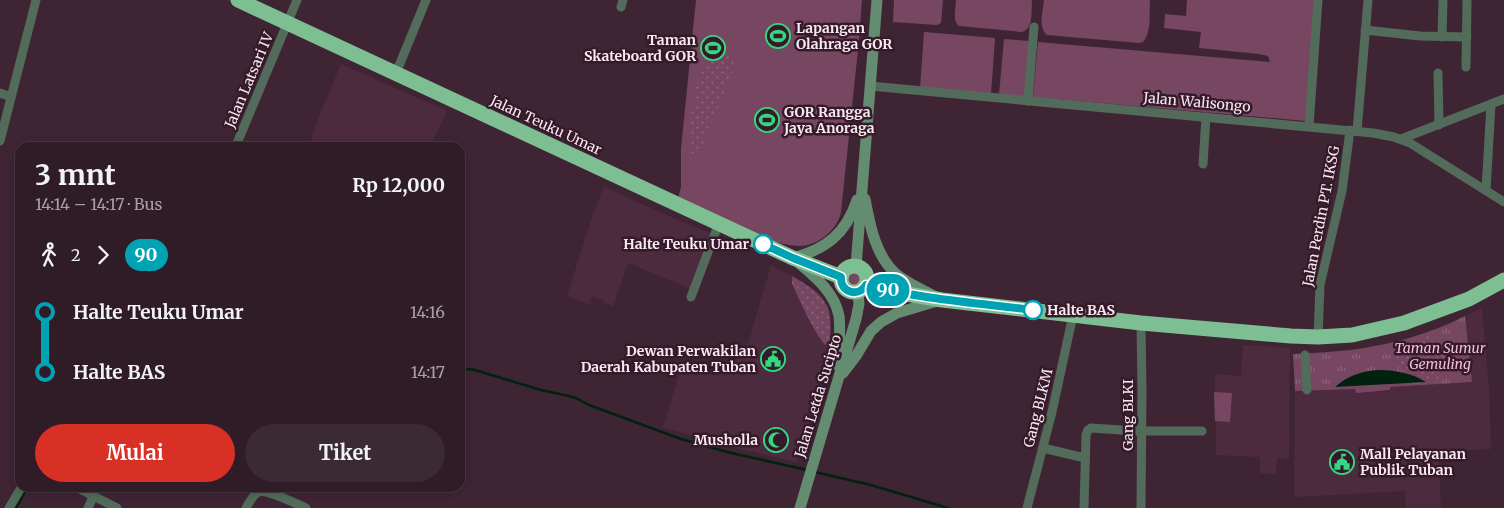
<!DOCTYPE html>
<html lang="id">
<meta charset="utf-8">
<style>
:root{--surface:#2f1c27;--page:#3b2933;--text:#f1f3f6;--muted:#a7a1a7;--line:#4a3a44;--accent:#d93025}
body{margin:0;font-family:Merriweather,serif;background:var(--page);color:var(--text);height:100vh;display:flex;flex-direction:column;font-size:19px;white-space:nowrap}
*{box-sizing:border-box;margin:0}
p{font-size:16px;color:var(--muted)}
.icon{flex:none;width:28px;height:28px;fill:none;stroke:currentColor;stroke-width:2;stroke-linecap:round;stroke-linejoin:round}
.map{position:relative;flex:1;overflow:hidden}
.sheet{position:absolute;left:15px;top:142px;width:450px;height:350px;display:flex;flex-direction:column;background:var(--surface);border-radius:15px;box-shadow:0 2px 8px #0003,0 0 0 1px var(--line)}
.sheet>*{flex:none}
.badge{padding:0 10px;border-radius:16px;font-size:18px;line-height:32px}
.map>.badge{position:absolute;translate:-50% -50%;box-shadow:0 0 0 2px #fff}
.legs{display:flex;align-items:center;gap:8px;height:55px;padding:0 20px;font-size:16px}
.legs p{margin-inline-start:auto}
.headline{display:flex;align-items:center;justify-content:space-between;height:85px;padding:0 20px}
h1{font-size:28px;font-weight:700;line-height:38px}
.action{display:flex;gap:10px;margin-top:auto;padding:10px 20px}
.action a{flex:1;height:58px;border-radius:30px;background:var(--accent);color:#fff;font-size:20px;font-weight:700;line-height:58px;text-align:center}
.action a+a{background:var(--page);color:var(--text)}
ul{padding:0 20px;list-style:none}
li{display:flex;align-items:center;gap:18px;height:60px;font-size:19px}
li i{display:grid;place-items:center;width:8px;height:100%;margin:0 6px;background:currentColor}
li i::after{content:'';width:12px;height:12px;margin:-6px;border:4px solid;border-radius:50%;background:var(--surface)}
li p{margin-inline-start:auto}
li:first-child i{background:linear-gradient(#0000 50%,currentColor 0)}
li:last-child i{background:linear-gradient(currentColor 50%,#0000 0)}
.map>svg:first-child{display:block}
.built{fill:#4c2b3e}
.grass{fill:#774762}
.park{fill:url(#park-tufts)}
.garden{fill:url(#garden-dots)}
.water{fill:#01220f}
.lines{fill:none;stroke-linecap:round;stroke-linejoin:round}
.stream{stroke:#01220f;stroke-width:2.5}
.street{stroke:#526b5a;stroke-width:9}
.secondary{stroke:#648c71;stroke-width:11}
.highway{stroke:#7ebe93;stroke-width:15}
.line-1-casing{stroke:#fff;stroke-width:11}
.line-1{stroke:#00a3b4;stroke-width:8}
.stop-1-dot{fill:#fff;stroke:#00a3b4;stroke-width:2.5}
.labels{text-anchor:middle;dominant-baseline:central;stroke-width:5;stroke-linejoin:round;paint-order:stroke}
.poi-label{font-size:14px;font-weight:bold;fill:#fae8f1;stroke:#351b2a;text-anchor:start}
.street-label{font-size:14px;fill:#fae8f1;stroke:#351b2a}
.stop-label{font-size:14px;font-weight:bold;fill:#fae8f1;stroke:#351b2a;text-anchor:end}
.park-label{font-size:14px;font-style:italic;fill:#f5bfdc;stroke:#351b2a}
</style>
<div class="map">
<svg width="1504" height="508" viewBox="0 0 1504 508">
<defs>
<pattern id="park-tufts" width="24" height="20" patternUnits="userSpaceOnUse" patternTransform="scale(1.25)"><rect width="24" height="20" fill="#774762"/><path d="M3 7l-1-3M5 7V3M7 7l1-3M15 17l-1-3M17 17v-4M19 17l1-3" fill="none" stroke="#8b6279"/></pattern>
<pattern id="garden-dots" width="8" height="8" patternUnits="userSpaceOnUse" patternTransform="scale(1.25)"><rect width="8" height="8" fill="#774762"/><path d="M2 2h.1M6 6h.1" fill="none" stroke="#8b6279" stroke-width="1.8" stroke-linecap="round"/></pattern>
</defs>
<rect width="100%" height="100%" fill="#3f2534"/>
<!-- built -->
<g class="built">
<polygon points="341,64 447,111 430,147 312,148 309,146 319,116"/>
<polygon points="604,186 654,210 713,234 692,289 628,263 613,306 603,302 603,300 592,296 589,304 567,296 591,220"/>
<polygon points="771,265 803,283 816,292 827,305 830,314 830,336 827,363 815,406 796,462 716,443 663,427 683,362 727,375 735,355 744,358"/>
<polygon points="1482,308 1489,389 1491,449 1438,451 1441,508 1406,508 1405,491 1294,497 1295,391 1355,389 1356,392 1390,391 1390,387 1471,382 1465,316"/>
<polygon points="1243,345 1290,348 1289,459 1277,458 1276,474 1260,473 1260,457 1216,455 1215,374 1241,376"/>
</g>
<!-- grass -->
<g class="grass">
<path d="M 696,0 L 862,0 L 859,40 L 841,212 C 838,229 818,246 800,246 C 779,246 759,235 741,227 C 720,218 699,209 678,199 L 681,187 L 681,149 Z"/>
<polygon points="894,0 943,0 941,23 937,25 893,22"/>
<path d="M 956,0 L 1032,0 C 1031,10 1034,29 1022,32 L 959,26 C 952,21 956,8 956,0 Z"/>
<path d="M 1044,0 L 1150,0 C 1149,13 1152,32 1143,42 L 1139,43 L 1047,35 C 1038,27 1043,11 1044,0 Z"/>
<polygon points="1187,0 1316,0 1306,121 1033,97 1038,42 1270,62 1268,56 1259,54 1199,48 1201,32 1164,28 1165,14 1186,16"/>
<polygon points="924,32 995,38 991,94 920,88"/>
<polygon points="1004,39 1030,41 1026,97 999,95"/>
<circle cx="854" cy="279" r="9"/>
<polygon points="1214,392 1232,393 1230,422 1215,421"/>
</g>
<!-- park -->
<path class="park" d="M 1465,316 L 1472,382 L 1390,387 L 1390,390 L 1356,393 L 1355,389 L 1295,391 L 1293,354 C 1312,353 1332,352 1351,350 C 1390,345 1430,334 1465,316 Z"/>
<!-- garden -->
<g class="garden">
<path d="M 720,56 L 729,56 L 732,57 L 734,65 L 733,71 L 699,154 L 697,157 L 694,157 C 684,148 694,85 701,73 C 705,64 711,58 720,56 Z"/>
<path d="M 792,276 C 829,297 834,307 829,348 C 816,339 800,300 792,284 Z"/>
<polygon points="1434,333 1436,334 1439,380 1429,381 1414,373 1398,369 1396,346"/>
</g>
<!-- water -->
<path class="water" d="M 1378,370 C 1394,370 1412,373 1426,382 L 1335,387 C 1347,376 1362,371 1378,370 Z"/>
<g class="lines">
<!-- stream -->
<g class="stream">
<polyline points="460,368 475,370 541,390 569,396 576,398 589,405 681,439 727,452 807,470"/>
<polyline points="815,472 871,485 948,508"/>
<polyline points="16,508 27,488"/>
</g>
<!-- street -->
<g class="street">
<polyline points="621,7 623,0"/>
<polyline points="1365,30 1420,36 1467,37"/>
<polyline points="1442,37 1443,0"/>
<polyline points="1466,67 1467,1"/>
<polyline points="396,73 426,0"/>
<polyline points="1438,73 1439,125"/>
<polyline points="870,86 1373,133 1394,137 1410,143 1504,202"/>
<polyline points="0,93 11,97"/>
<polyline points="1028,101 1034,27"/>
<polyline points="1309,126 1318,0"/>
<polyline points="1357,131 1368,0"/>
<polyline points="1401,139 1504,99"/>
<polyline points="0,141 36,0"/>
<polyline points="235,148 297,0"/>
<polyline points="1203,164 1206,117"/>
<polyline points="1486,190 1491,104"/>
<polyline points="691,297 719,223"/>
<polyline points="1318,337 1320,285 1342,191 1350,130"/>
<polyline points="1305,355 1307,390"/>
<polyline points="1043,448 1085,458"/>
<polyline points="78,488 117,508"/>
<polyline points="9,508 21,488"/>
<polyline points="88,508 94,495"/>
<path d="M 246,508 C 249,503 253,494 259,492 C 266,489 297,504 306,508"/>
<polyline points="1027,508 1052,412 1073,315"/>
<polyline points="1084,508 1086,435 1088,430 1091,428 1136,431 1202,431"/>
<polyline points="1141,508 1142,390 1141,323"/>
</g>
<!-- secondary -->
<g class="secondary">
<path d="M 865,199 C 870,225 875,255 896,274 C 907,283 921,289 934,296"/>
<path d="M 793,258 C 826,249 846,234 857,200"/>
<path d="M 800,264 C 817,278 835,294 839,316 C 841,332 838,350 839,367"/>
<polyline points="856,266 877,0"/>
<polyline points="843,373 856,356 871,331 881,322 897,313 937,301"/>
<polyline points="800,508 856,319 859,304 858,292"/>
</g>
<!-- highway -->
<g class="highway">
<polyline points="238,0 793,258 841,277"/>
<circle cx="854" cy="279" r="13"/>
<polyline points="866,285 901,293 942,300 1141,323 1291,336 1318,337 1352,335 1404,323 1469,299 1504,280"/>
</g>
</g>
<g class="lines">
<defs>
<path id="line-1" d="M 763,244 L 793,258 L 841,277 C 840,292 858,298 866,285 C 921,299 977,303 1033,310"/>
</defs>
<!-- line-1 casing -->
<use href="#line-1" class="line-1-casing"/>
<!-- line-1 -->
<use href="#line-1" class="line-1"/>
</g>
<!-- icons -->
<defs>
<symbol id="stadium-ring" viewBox="-11 -11 22 22"><circle r="9.5" fill="#351b2a" stroke="#34d881" stroke-width="1.5"/><path d="M0-5a6.5 5 0 1 0 0 10a6.5 5 0 1 0 0-10ZM-3.5-1.8h7v3.6h-7Z" fill="#34d881"/></symbol>
<symbol id="civic-ring" viewBox="-11 -11 22 22"><circle r="9.5" fill="#351b2a" stroke="#34d881" stroke-width="1.5"/><path d="M-.6-6.5H3V-4.5H.6V-3L4-1V1h2V6H-6V1h2V-1L-.6-3ZM-1.2 2.5V6h2.4V2.5Z" fill="#34d881"/></symbol>
<symbol id="mosque-ring" viewBox="-11 -11 22 22"><circle r="9.5" fill="#351b2a" stroke="#34d881" stroke-width="1.5"/><path d="M3.5-4.9A6 6 0 1 0 3.5 4.9A5 5 0 1 1 3.5-4.9Z" fill="#34d881"/></symbol>
</defs>
<g fill-rule="evenodd">
<use href="#stadium-ring" x="764" y="22" width="28" height="28"/>
<use href="#stadium-ring" x="699" y="34" width="28" height="28"/>
<use href="#stadium-ring" x="753" y="106" width="28" height="28"/>
<use href="#civic-ring" x="759" y="345" width="28" height="28"/>
<use href="#mosque-ring" x="762" y="426" width="28" height="28"/>
<use href="#civic-ring" x="1328" y="448" width="28" height="28"/>
</g>
<!-- markers -->
<g class="stop-1-dot">
<circle cx="763" cy="244" r="9"/>
<circle cx="1033" cy="310" r="9"/>
</g>
<g class="labels">
<!-- poi labels -->
<g class="poi-label">
<text x="796" y="28">Lapangan<tspan x="796" dy="16">Olahraga GOR</tspan></text>
<text x="696" y="40" text-anchor="end">Taman<tspan x="696" dy="16">Skateboard GOR</tspan></text>
<text x="784" y="112">GOR Rangga<tspan x="784" dy="16">Jaya Anoraga</tspan></text>
<text x="756" y="351" text-anchor="end">Dewan Perwakilan<tspan x="756" dy="16">Daerah Kabupaten Tuban</tspan></text>
<text x="758" y="440" text-anchor="end">Musholla</text>
<text x="1360" y="454">Mall Pelayanan<tspan x="1360" dy="16">Publik Tuban</tspan></text>
</g>
<!-- street labels -->
<g class="street-label">
<text transform="translate(249 80) rotate(-67)">Jalan Latsari IV</text>
<text transform="translate(1197 102) rotate(5)">Jalan Walisongo</text>
<text transform="translate(546 125) rotate(25)">Jalan Teuku Umar</text>
<text transform="translate(1321 216) rotate(-79)">Jalan Perdin PT. IKSG</text>
<text transform="translate(818 396) rotate(-73)">Jalan Letda Sucipto</text>
<text transform="translate(1038 408) rotate(-76)">Gang BLKM</text>
<text transform="translate(1128 415) rotate(-90)">Gang BLKI</text>
</g>
<!-- stop labels -->
<g class="stop-label">
<text x="749" y="244">Halte Teuku Umar</text>
<text x="1047" y="310" text-anchor="start">Halte BAS</text>
</g>
<!-- park labels -->
<g class="park-label">
<text x="1440" y="348">Taman Sumur<tspan x="1440" dy="16">Gemuling</tspan></text>
</g>
</g>
</svg>
<b class="badge" style="left:888px;top:290px;background:#00a3b4;color:#fff">90</b>
<section class="sheet">
<div class="headline"><div><h1>3 mnt</h1><p>14:14 – 14:17 · Bus</p></div><b>Rp 12,000</b></div>
<div class="legs"><svg class="icon" aria-label="walk" viewBox="0 0 24 24"><circle cx="13" cy="4" r="2"/><path d="M13 8l-2 6 4 7M11 14l-3 7M7 12l3-4h3l4 4"/></svg>2<svg class="icon" aria-label="forward" viewBox="0 0 24 24"><path d="M9 5l7 7-7 7"/></svg><b class="badge" style="background:#00a3b4;color:#fff">90</b></div>
<ul>
<li><i style="color:#00a3b4"></i><b>Halte Teuku Umar</b><p>14:16</p></li>
<li><i style="color:#00a3b4"></i><b>Halte BAS</b><p>14:17</p></li>
</ul>
<div class="action"><a>Mulai</a><a>Tiket</a></div>
</section>
</div>
